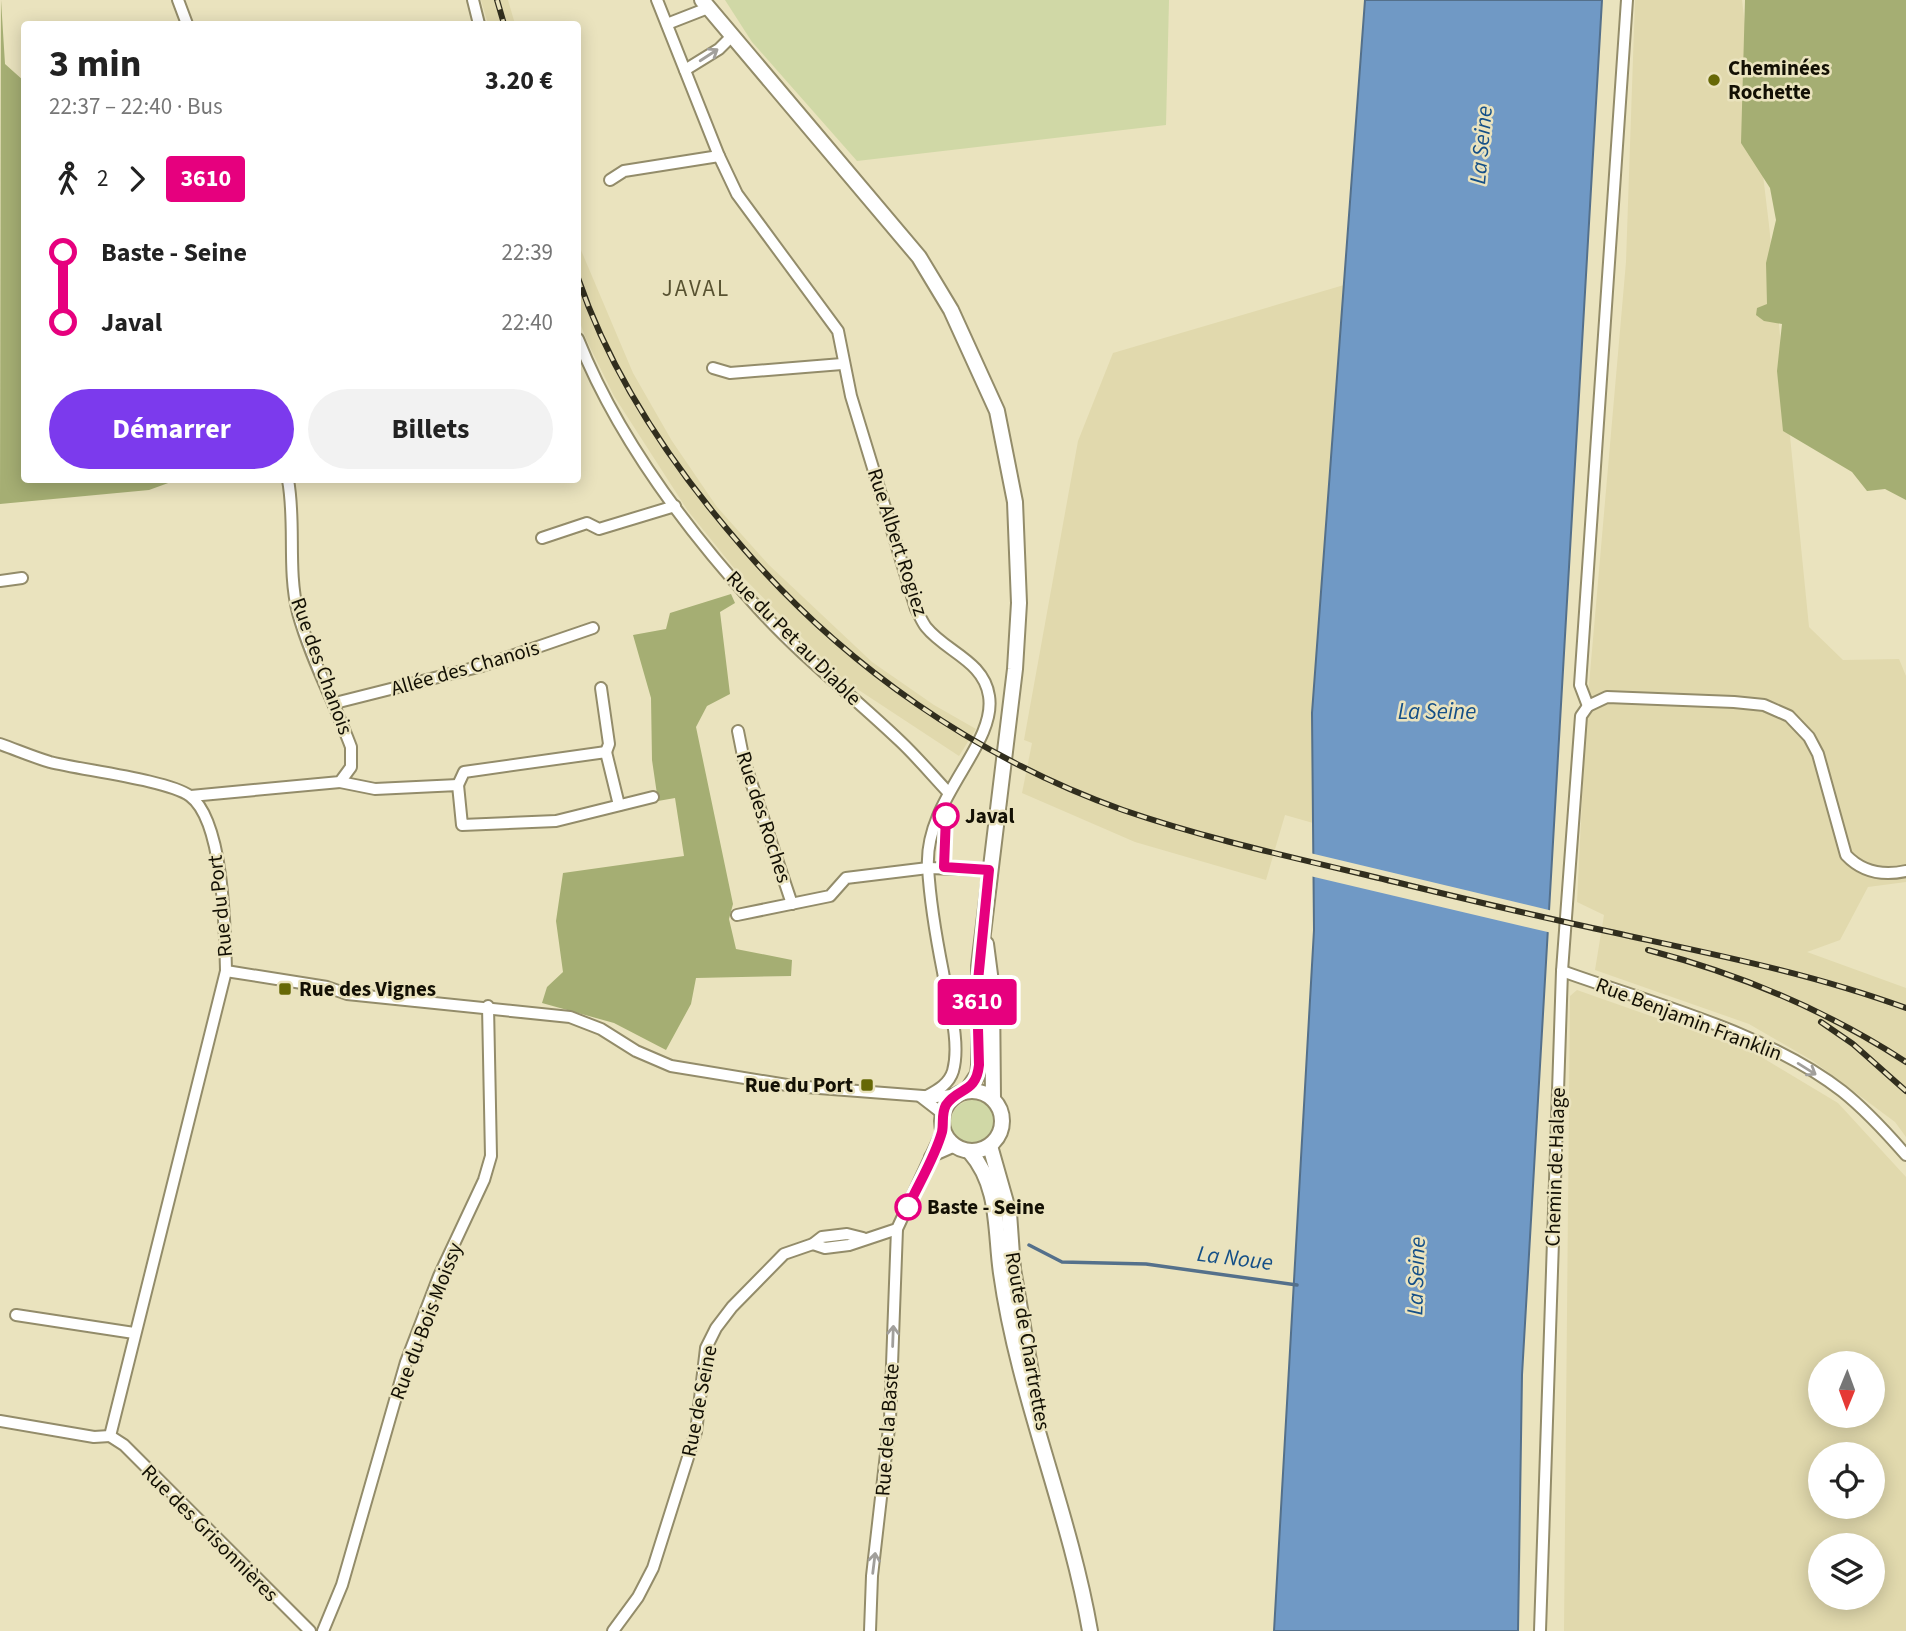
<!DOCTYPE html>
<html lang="fr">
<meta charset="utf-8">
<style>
:root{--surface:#fff;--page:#f2f2f2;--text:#222;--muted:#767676;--accent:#7c3aed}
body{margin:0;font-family:"Source Sans 3",sans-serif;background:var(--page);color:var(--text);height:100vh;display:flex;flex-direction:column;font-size:26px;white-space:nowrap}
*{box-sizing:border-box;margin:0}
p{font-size:23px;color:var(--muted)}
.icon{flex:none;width:38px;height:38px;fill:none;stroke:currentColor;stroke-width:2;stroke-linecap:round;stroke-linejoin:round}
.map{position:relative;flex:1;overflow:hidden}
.panel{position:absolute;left:21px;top:21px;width:560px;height:462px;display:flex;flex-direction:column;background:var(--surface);border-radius:7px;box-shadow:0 4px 18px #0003}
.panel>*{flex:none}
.badge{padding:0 14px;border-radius:5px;font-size:24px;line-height:46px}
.needle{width:46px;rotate:181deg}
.fabs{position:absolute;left:1808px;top:1351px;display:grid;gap:14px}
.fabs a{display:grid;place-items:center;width:77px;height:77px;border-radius:50%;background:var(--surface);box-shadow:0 4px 18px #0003;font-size:35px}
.map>.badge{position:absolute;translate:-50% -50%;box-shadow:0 0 0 4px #fff}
.legs{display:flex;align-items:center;gap:10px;height:77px;padding:0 28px;font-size:23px}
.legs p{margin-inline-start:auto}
.headline{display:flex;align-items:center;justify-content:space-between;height:119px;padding:0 28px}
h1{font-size:38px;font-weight:700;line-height:52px}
.primary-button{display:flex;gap:14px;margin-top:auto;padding:14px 28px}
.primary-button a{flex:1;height:80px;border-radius:42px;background:var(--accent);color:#fff;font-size:28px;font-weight:700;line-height:80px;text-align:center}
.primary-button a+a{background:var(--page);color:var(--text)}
ul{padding:0 28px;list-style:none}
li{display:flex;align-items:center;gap:24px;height:70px;font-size:26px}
li i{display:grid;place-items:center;width:10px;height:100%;margin:0 9px;background:currentColor}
li i::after{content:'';width:18px;height:18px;margin:-9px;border:5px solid;border-radius:50%;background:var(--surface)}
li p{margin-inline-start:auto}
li:first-child i{background:linear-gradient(#0000 50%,currentColor 0)}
li:last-child i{background:linear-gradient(currentColor 50%,#0000 0)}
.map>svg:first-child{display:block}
.built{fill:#e1d9ad;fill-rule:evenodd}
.green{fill:#d0d8a6}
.forest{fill:#a5ae73}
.water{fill:#7099c5;stroke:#54708b;stroke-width:2}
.pier{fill:#eae3be}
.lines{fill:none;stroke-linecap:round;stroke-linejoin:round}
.stream{stroke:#54708b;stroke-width:3.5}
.minor-casing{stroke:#938c6a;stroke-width:14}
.secondary-casing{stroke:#938c6a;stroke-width:18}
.minor{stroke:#fff;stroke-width:10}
.secondary{stroke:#fff;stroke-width:14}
.rail-casing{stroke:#312e1e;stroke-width:6}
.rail{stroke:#eae3be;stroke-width:3.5;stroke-dasharray:10;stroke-linecap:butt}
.oneway{stroke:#a19f9b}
.line-1-casing{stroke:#fff;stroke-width:16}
.line-1{stroke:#e6007e;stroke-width:10}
.poi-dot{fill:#666806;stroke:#eae3be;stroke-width:2.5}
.stop-1-dot{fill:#fff;stroke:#e6007e;stroke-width:3.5}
.labels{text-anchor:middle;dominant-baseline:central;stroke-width:5;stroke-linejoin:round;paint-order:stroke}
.poi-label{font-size:21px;font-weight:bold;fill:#131004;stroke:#eae3be;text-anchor:start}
.street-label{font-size:21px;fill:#131004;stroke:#eae3be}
.stop-label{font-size:21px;font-weight:bold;fill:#131004;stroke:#eae3be;text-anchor:start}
.water-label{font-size:23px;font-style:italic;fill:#144f87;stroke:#eae3be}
.neighbourhood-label{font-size:23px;letter-spacing:2px;fill:#585231;stroke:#eae3be}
</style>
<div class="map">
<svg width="1906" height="1631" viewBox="0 0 1906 1631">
<rect width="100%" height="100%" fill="#eae3be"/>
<!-- built -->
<g class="built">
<polygon points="481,0 508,0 515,24 488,24"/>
<polygon points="1635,0 1742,0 1769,225 1809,627 1843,660 1899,659 1906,676 1906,882 1868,887 1840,940 1807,952 1906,988 1906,1137 1895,1122 1813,1061 1749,1024 1595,970 1604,915 1577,902 1586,719 1626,262"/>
<polygon points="578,243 633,373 672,441 717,507 769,565 872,662 934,705 976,729 959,756 845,681 734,568 688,511 614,396 586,339 578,317"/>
<polygon points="1344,285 1312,713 1313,823 1285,815 1266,880 1135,842 1022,793 1032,743 1024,740 1078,441 1113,353"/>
<path d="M 1577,990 L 1753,1052 L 1838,1103 L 1906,1177 L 1906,1631 L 1564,1631 L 1570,996 ZM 1820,1363 L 1872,1363 L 1872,1416 L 1820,1416 ZM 1872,1454 L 1872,1507 L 1820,1507 L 1820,1454 ZM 1872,1545 L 1872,1598 L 1820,1598 L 1820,1545 Z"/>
</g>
<!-- green -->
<g class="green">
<polygon points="725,0 1169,0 1166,125 857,161 752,42"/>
<circle cx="973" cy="1122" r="22"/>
</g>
<!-- forest -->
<g class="forest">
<polygon points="1,0 5,64 24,81 24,480 194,480 171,482 149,490 0,504"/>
<polygon points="1745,0 1906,0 1906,500 1885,489 1867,491 1852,472 1783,431 1777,371 1782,324 1764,321 1756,315 1757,308 1767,304 1766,263 1776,220 1770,188 1741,143"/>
<polygon points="731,594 735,603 720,612 730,694 707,706 696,727 733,904 729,919 736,949 792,960 791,976 696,978 691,1004 666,1050 614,1023 542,1003 547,987 563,972 556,921 563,873 684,856 675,798 658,801 652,760 651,698 633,635 666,629 670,613"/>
</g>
<!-- water -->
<polygon class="water" points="1365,0 1602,0 1522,1375 1518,1631 1274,1631 1314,930 1312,713"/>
<!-- pier -->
<polygon class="pier" points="1310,853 1553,911 1552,933 1310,876"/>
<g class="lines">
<!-- stream -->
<polyline class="stream" points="1029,1245 1062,1262 1146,1264 1297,1285"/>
<defs>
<g id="minor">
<polyline points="178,0 187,24"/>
<polyline points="473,0 479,24"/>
<path d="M 657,0 L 719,156 L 737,194 L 838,331 L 851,396 L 916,609 C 919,614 922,622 926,627 C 946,652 984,661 989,696 C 997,745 924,799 928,867 C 930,902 936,937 943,972 C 948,1002 961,1041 953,1071 C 949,1084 938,1090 927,1096"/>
<polyline points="667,24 708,8"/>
<polyline points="685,70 719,49 731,37"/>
<polyline points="610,180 624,171 719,156"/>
<path d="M 578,339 C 617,437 686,529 757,607 C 801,656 853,696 900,741 C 917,757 932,775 948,792"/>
<polyline points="713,368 730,373 842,364"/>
<polyline points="542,538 587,523 599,529 675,506"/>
<polyline points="0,581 22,578"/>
<polyline points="601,688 609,744 606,752"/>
<polyline points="335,703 482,666 593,628"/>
<polyline points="1588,706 1580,685 1627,0"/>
<polyline points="738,731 744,761 792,904"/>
<path d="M 0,744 C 17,750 33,757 50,762 C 81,770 168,780 190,796 C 224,821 225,931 226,971 L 327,987 L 347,994 L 570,1017 L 601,1029 L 636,1051 L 671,1066 L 793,1086 L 936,1097 L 959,1094"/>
<polyline points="340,782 375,789 458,785 462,825 556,821 653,797"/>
<polyline points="458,785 464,772 606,752 619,805"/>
<path d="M 191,796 L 340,782 L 351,767 L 351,747 C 335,704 310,657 298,613 C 287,569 296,523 288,480"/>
<polyline points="737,915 830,896 846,878 928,868 989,870"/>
<path d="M 1562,971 C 1651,1003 1768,1033 1842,1091 C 1866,1110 1886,1132 1906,1155"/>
<polyline points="921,1097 943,1114"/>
<polyline points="930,1157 955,1146"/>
<polyline points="813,1244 825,1248 849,1245 897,1229 943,1130"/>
<polyline points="16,1315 134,1333"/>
<polyline points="0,1421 94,1437 110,1436"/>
<polyline points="110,1436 226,971"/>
<polyline points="110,1436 124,1445 310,1631"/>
<polyline points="323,1631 342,1585 406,1362 439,1276 484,1180 491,1156 488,1006"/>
<polyline points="613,1631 638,1597 653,1568 696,1432 706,1348 716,1328 732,1307 784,1254 813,1244 822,1237 847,1234 863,1238"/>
<polyline points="870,1631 872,1576 890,1419 897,1229"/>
<path d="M 1540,1631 L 1562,971 L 1581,716 L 1588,706 L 1607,697 L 1734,702 L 1764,705 L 1789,716 L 1809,737 L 1818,754 L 1846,855 C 1862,872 1883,876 1906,871"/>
</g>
<g id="secondary">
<polyline points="702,0 919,257 951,310 997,411 1015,502 1019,603 1015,669 979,966 979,1065 978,1074 967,1091"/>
<polyline points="986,944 992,990 993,1098"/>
<circle cx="972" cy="1121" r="30"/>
<polyline points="990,1146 1009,1213 1013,1269 1032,1378"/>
<path d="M 970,1152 C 1000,1186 995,1232 1001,1273 C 1018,1395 1069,1510 1090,1631"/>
</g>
</defs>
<!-- minor casing -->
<use href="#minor" class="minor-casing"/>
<!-- secondary casing -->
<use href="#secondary" class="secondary-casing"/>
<!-- minor -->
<use href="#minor" class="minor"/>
<!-- secondary -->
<use href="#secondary" class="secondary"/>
<defs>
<g id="rail">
<polyline points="497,0 504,24"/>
<path d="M 578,278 C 612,378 675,470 744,549 C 845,666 977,758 1123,810 C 1201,837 1282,855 1362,874 C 1437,892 1513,911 1588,927 C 1696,951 1802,970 1906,1008"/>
<path d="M 1648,950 C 1740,974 1826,1010 1906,1062"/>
<polyline points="1821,1022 1853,1044 1906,1091"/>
</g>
</defs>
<!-- rail casing -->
<use href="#rail" class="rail-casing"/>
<!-- rail -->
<use href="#rail" class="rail"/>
</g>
<!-- one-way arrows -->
<defs><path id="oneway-shaft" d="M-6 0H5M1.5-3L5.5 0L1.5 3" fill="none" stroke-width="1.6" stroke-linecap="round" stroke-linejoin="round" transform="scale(1.75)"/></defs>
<g class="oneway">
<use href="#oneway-shaft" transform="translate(709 55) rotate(-33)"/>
<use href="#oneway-shaft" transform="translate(1807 1069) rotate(32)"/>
<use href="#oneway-shaft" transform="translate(893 1336) rotate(-88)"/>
<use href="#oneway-shaft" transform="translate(874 1563) rotate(-83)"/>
</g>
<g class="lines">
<defs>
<path id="line-1" d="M 908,1207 C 919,1183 935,1157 942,1132 C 944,1123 941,1114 946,1105 C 958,1087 976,1094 979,1065 L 977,991 L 989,870 L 944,867 L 946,816"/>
</defs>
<!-- line-1 casing -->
<use href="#line-1" class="line-1-casing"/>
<!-- line-1 -->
<use href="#line-1" class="line-1"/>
</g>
<!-- markers -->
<g class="poi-dot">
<circle cx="1714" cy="80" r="7"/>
<rect x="278" y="982" width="14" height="14" rx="3.5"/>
<rect x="860" y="1078" width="14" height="14" rx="3.5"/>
</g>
<g class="stop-1-dot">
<circle cx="946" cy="816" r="12"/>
<circle cx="908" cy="1207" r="12"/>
</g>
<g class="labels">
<!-- poi labels -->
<g class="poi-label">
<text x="1728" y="68">Cheminées<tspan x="1728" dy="24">Rochette</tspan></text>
<text x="299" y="989">Rue des Vignes</text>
<text x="853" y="1085" text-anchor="end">Rue du Port</text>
</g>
<!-- street labels -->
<g class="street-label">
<text transform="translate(898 542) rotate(72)">Rue Albert Rogiez</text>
<text transform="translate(794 638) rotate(45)">Rue du Pet au Diable</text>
<text transform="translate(322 666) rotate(70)">Rue des Chanois</text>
<text transform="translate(465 668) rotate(-16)">Allée des Chanois</text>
<text transform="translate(764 817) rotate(72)">Rue des Roches</text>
<text transform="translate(220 906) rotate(-96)">Rue du Port</text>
<text transform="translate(1689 1019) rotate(21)">Rue Benjamin Franklin</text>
<text transform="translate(1555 1167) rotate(-88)">Chemin de Halage</text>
<text transform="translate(426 1321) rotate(-69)">Rue du Bois Moissy</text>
<text transform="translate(1028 1341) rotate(80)">Route de Chartrettes</text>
<text transform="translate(699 1401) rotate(-79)">Rue de Seine</text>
<text transform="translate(887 1430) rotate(-86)">Rue de la Baste</text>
<text transform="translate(210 1533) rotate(45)">Rue des Grisonnières</text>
</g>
<!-- stop labels -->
<g class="stop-label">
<text x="965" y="816">Javal</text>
<text x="927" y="1207">Baste - Seine</text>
</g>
<!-- water labels -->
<g class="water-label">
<text transform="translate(1481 145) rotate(-85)">La Seine</text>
<text x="1437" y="711">La Seine</text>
<text transform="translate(1235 1258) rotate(7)">La Noue</text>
<text transform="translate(1416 1276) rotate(-88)">La Seine</text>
</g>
<!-- neighbourhood labels -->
<g class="neighbourhood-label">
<text x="696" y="288">JAVAL</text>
</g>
</g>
</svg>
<div class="fabs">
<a><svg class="needle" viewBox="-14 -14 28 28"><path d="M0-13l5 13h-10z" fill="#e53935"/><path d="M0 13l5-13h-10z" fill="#767676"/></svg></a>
<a><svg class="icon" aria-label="locate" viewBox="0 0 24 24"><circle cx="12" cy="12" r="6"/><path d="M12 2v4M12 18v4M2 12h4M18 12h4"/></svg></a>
<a><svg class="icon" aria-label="layers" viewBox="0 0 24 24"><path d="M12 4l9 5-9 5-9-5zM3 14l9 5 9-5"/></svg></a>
</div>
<b class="badge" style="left:977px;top:1002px;background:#e6007e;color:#fff">3610</b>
<section class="panel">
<div class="headline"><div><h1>3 min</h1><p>22:37 – 22:40 · Bus</p></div><b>3.20 €</b></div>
<div class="legs"><svg class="icon" aria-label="walk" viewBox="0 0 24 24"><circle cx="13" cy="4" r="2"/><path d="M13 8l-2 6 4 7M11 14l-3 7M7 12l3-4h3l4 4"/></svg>2<svg class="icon" aria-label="forward" viewBox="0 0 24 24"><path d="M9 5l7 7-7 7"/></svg><b class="badge" style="background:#e6007e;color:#fff">3610</b></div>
<ul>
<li><i style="color:#e6007e"></i><b>Baste - Seine</b><p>22:39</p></li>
<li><i style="color:#e6007e"></i><b>Javal</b><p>22:40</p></li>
</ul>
<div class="primary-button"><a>Démarrer</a><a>Billets</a></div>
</section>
</div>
